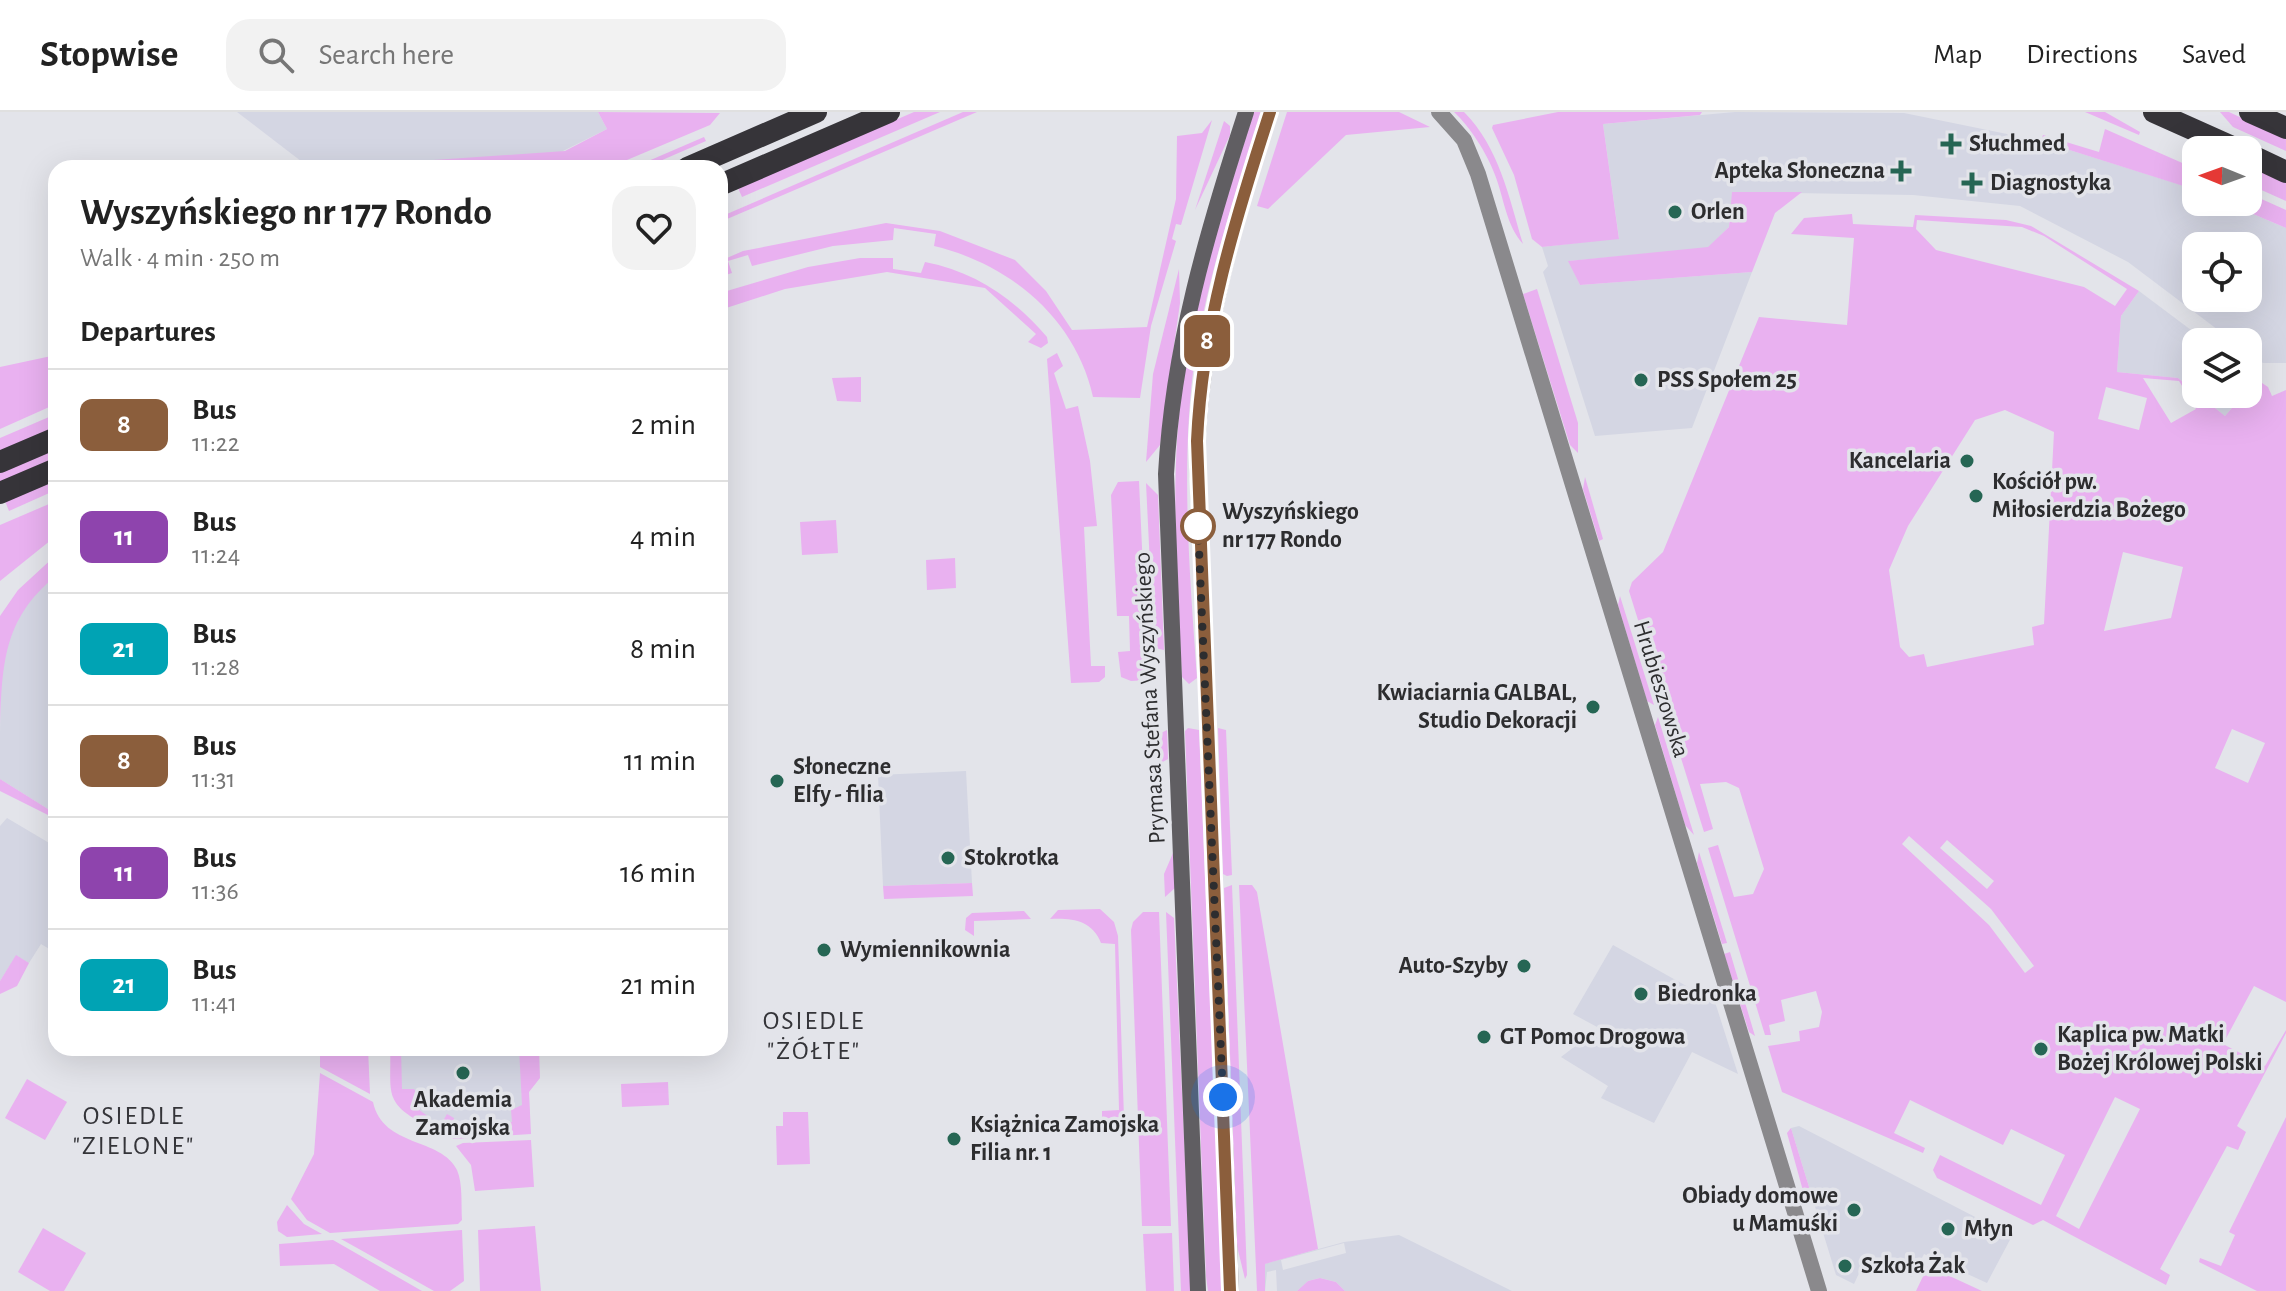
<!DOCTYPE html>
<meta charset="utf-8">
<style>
:root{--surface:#fff;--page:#f2f2f2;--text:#222;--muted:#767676;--line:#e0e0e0}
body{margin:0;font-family:"Alegreya Sans",sans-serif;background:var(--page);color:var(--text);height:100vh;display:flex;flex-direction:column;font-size:30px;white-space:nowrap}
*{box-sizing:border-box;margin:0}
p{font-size:26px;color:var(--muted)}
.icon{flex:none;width:44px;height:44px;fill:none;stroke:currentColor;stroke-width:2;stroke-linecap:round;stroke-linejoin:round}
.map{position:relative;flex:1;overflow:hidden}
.details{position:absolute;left:48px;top:48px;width:680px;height:896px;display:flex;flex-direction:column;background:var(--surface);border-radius:24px;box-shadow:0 8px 32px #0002}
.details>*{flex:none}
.badge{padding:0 16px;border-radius:12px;font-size:28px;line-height:52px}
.needle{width:52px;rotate:271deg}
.fabs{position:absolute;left:2182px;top:24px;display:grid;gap:16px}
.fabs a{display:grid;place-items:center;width:80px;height:80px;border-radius:16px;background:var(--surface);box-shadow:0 8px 32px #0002;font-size:40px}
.you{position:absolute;width:40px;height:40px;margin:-20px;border:6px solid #fff;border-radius:50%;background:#1a73e8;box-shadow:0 0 0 12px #1a73e833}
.map>.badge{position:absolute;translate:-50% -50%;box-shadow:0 0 0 4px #fff}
h2{padding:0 32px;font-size:30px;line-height:72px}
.round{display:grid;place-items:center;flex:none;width:84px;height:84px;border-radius:24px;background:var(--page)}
.head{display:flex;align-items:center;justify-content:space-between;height:136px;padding:0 32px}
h1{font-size:38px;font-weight:700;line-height:60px}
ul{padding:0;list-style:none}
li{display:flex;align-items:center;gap:24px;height:112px;padding:0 32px;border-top:2px solid var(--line)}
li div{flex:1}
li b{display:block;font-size:30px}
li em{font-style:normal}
li .badge{min-width:88px;font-weight:700;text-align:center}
header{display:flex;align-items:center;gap:48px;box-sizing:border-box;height:112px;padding:0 40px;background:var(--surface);border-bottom:2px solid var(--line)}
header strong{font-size:38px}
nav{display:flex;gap:44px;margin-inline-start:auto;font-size:28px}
.search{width:560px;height:72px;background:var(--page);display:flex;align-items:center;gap:20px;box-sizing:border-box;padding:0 28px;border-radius:24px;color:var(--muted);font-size:30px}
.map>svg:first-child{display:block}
.built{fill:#d4d6e3;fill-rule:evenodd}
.green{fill:#e9b1f0;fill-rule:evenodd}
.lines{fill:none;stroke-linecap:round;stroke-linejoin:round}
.tertiary{stroke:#8a898c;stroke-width:16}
.secondary{stroke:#605e62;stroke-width:16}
.trunk{stroke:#363439;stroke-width:22}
.line-casing{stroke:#fff;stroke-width:18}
.line{stroke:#8b5e3c;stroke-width:12}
.walk{stroke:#2d2d2f;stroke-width:8;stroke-dasharray:0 14.4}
.poi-dot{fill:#266654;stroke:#e3e4ea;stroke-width:3}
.stop-dot{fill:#fff;stroke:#8b5e3c;stroke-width:4}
.labels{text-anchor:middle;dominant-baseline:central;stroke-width:7;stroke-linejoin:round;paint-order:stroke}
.poi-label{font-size:24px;font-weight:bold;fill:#2d2d2f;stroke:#e3e4ea;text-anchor:start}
.stop-label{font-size:24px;font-weight:bold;fill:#2d2d2f;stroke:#e3e4ea;text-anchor:start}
.street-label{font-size:24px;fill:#2d2d2f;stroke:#e3e4ea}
.neighbourhood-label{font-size:26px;letter-spacing:2px;fill:#343439;stroke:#e3e4ea}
</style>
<header>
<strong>Stopwise</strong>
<div class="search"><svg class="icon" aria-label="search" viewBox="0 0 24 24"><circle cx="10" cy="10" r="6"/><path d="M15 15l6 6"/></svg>Search here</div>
<nav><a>Map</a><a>Directions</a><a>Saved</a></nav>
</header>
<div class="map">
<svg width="2286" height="1179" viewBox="0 0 2286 1179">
<rect width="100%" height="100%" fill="#e3e4ea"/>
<!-- built -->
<g class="built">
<polygon points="237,0 598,0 607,17 529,56 310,56"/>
<path d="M 1735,0 L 1904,1 L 2041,29 L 2194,77 L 2196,90 L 2225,90 L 2286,116 L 2286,251 L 2263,251 L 2248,240 L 2248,230 L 2234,230 L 2128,150 L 2020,94 L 1913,83 L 1733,80 L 1729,115 L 1708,136 L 1569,149 L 1580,173 L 1752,160 L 1692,316 L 1595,324 L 1543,160 L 1548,154 L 1542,135 L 1619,126 L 1603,12 ZM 2196,134 L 2248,134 L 2248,186 L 2196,186 Z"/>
<polygon points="2139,179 2207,230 2196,230 2196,280 2178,266 2117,260 2121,204"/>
<polygon points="2198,282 2244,282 2225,304"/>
<polygon points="56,464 56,702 0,667 0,620 1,565 9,525 20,501 37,479"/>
<polygon points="966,659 972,771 883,774 878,663"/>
<polygon points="7,706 56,735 56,841 41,832 29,851 16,844 0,869 0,714"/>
<polygon points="1613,833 1715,890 1738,962 1692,940 1654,1011 1601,986 1608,974 1561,945 1599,916 1573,902"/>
<polygon points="398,936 527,936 530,1011 443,1016 400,989"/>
<polygon points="1799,1014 2012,1124 1987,1171 1924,1142 1912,1165 1868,1142 1854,1172 1836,1163 1791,1016"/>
<path d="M 1399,1123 L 1512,1179 L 1345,1179 L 1336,1170 L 1320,1166 L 1308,1169 L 1297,1179 L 1277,1179 L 1276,1158 L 1267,1160 L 1265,1179 L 1264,1152 L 1344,1130 ZM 1344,1131 L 1346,1141 L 1283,1158 L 1281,1148 Z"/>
</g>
<!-- green -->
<g class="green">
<polygon points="598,0 720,1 710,13 608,56 346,54 565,39 607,17"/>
<polygon points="914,0 940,0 742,85 738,76"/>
<polygon points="963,0 977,0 720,110 720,105"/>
<path d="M 1254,0 L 1261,0 C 1234,86 1205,171 1193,260 C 1181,360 1190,466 1197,566 L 1189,572 L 1182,565 C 1177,463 1169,361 1184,260 C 1198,171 1227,85 1254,0 Z"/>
<polygon points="1287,0 1399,0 1430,15 1346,23 1268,97 1257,94"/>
<path d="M 1454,0 L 1464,0 C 1499,35 1509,85 1523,132 C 1506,113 1504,86 1495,63 C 1487,41 1470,15 1454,0 Z"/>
<polygon points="1558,0 1702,0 1700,3 1603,12 1619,127 1542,135 1532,127 1514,63 1492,16 1493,13"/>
<polygon points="2085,0 2105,0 2140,20 2139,23"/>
<polygon points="2220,0 2229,0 2286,27 2286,39 2233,15"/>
<path d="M 1212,8 L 1181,113 L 1176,112 L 1172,127 L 1176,129 L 1151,214 L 1140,286 L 1093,285 C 1076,207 1010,152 934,134 L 936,122 L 894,116 L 893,128 L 833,134 L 752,154 L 748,143 L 728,149 L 732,161 L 720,165 L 720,149 L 743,139 L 886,111 L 940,119 L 1015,148 L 1046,179 L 1072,218 L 1147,215 L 1176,87 L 1177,24 L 1202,21 Z"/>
<polygon points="1224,9 1230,14 1230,23 1195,98"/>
<polygon points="2105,17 2196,57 2196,78 2041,29 2043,23 2099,40"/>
<polygon points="704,25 706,29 644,56 632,56"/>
<polygon points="2248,51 2286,68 2286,89 2248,72"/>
<polygon points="1732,80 1802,80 1775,101 1752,160 1580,173 1568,149 1708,135 1729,115"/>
<polygon points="2248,81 2286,98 2286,116 2225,90 2248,90"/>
<path d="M 1852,102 L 1853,112 L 1913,115 L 1915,103 L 2006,108 L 2031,114 L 2139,179 L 2121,204 L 2117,260 L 2178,266 L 2225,304 L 2244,282 L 2248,282 L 2256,267 L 2268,275 L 2272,284 L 2286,278 L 2286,890 L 2254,874 L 2223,932 L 2265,954 L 2286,918 L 2286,921 L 2237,1014 L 2246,1020 L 2238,1038 L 2227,1034 L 2160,1157 L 2170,1163 L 2166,1173 L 2043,1108 L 2033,1113 L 1937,1066 L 1933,1058 L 1940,1043 L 2041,1093 L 2065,1043 L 2011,1017 L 2003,1033 L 1910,988 L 1894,1021 L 1925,1036 L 1923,1041 L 1782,980 L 1768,934 L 1800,929 L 1799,919 L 1819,915 L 1822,900 L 1816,879 L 1781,888 L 1785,909 L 1769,913 L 1771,923 L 1765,923 L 1708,736 L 1718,733 L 1734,785 L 1753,782 L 1764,757 L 1739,676 L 1726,670 L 1700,672 L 1713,717 L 1704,720 L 1629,479 L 1632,470 L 1663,440 L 1759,205 L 1847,213 L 1854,126 L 1791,122 L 1804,106 ZM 1917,108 L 2022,115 L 2044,124 L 2127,177 L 2115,194 L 2084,175 L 1936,138 L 1916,117 ZM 2143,266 L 2179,269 L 2196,297 L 2171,311 ZM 2106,275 L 2147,286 L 2139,318 L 2098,307 ZM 2005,298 L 2054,320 L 2044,512 L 2032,515 L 2034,533 L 1927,555 L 1924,542 L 1909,545 L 1900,535 L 1889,458 L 1908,414 L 1975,308 ZM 2123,440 L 2183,455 L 2171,506 L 2104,519 ZM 2232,617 L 2265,631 L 2248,671 L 2215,656 ZM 1909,724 L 1991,797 L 2034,854 L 2025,861 L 1989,813 L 1902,732 ZM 1947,728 L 1994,769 L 1987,777 L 1940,736 ZM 2115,985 L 2140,997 L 2079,1117 L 2056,1104 Z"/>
<path d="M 860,146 L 893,146 L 893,157 L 921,161 L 925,150 C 976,160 1013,186 1047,225 L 1048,231 L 1041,236 L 1028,230 L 1036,222 L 985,176 L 887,160 L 785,177 L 720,198 L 720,181 L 808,155 Z"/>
<polygon points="1179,157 1180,191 1160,333 1146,350 1153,262"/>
<polygon points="1537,177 1578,311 1578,341 1570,333 1523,182"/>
<polygon points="1057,241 1063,254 1054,261 1066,297 1078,294 1090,349 1097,414 1084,415 1091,554 1105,554 1105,565 1099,570 1071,571 1047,247"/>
<polygon points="56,243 56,292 0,317 0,255"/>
<polygon points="861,265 861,290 837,289 832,266"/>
<polygon points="56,302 56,316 0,340 0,326"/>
<polygon points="56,335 56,347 0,371 0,360"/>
<polygon points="1585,365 1603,427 1599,429 1583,377"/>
<polygon points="56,367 56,378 9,399 5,389"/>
<polygon points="1139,369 1148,568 1131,569 1121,565 1118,540 1130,539 1129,504 1117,504 1111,383 1118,370"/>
<polygon points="1146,371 1158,383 1164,538 1154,536"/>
<polygon points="56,389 56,424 0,469 0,413"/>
<polygon points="836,408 838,441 802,443 800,410"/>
<path d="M 56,443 L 56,464 C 2,507 2,555 0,620 L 0,504 L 18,478 Z"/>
<polygon points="955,446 956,476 927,478 926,448"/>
<polygon points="1620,484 1654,593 1647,589 1618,493"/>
<polygon points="1658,605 1694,723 1685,713 1655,613"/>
<polygon points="1188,616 1199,618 1222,1179 1208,1179 1206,1164 1185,619"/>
<polygon points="1218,616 1226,618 1232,763 1227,764 1223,762"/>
<polygon points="1167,618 1168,647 1159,652 1157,623"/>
<polygon points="0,667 56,702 56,707 0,679"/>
<polygon points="1699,740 1727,831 1722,832 1697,751"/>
<polygon points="1173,741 1175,776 1165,785 1164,762"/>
<polygon points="972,771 973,784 884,787 883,774"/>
<polygon points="1232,773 1247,1163 1245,1167 1237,1134 1224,776"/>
<polygon points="1239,773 1252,773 1257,780 1318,1137 1265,1152 1265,1179 1257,1179"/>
<path d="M 1100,797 L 1114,810 L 1118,824 L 1124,1006 L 1102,1007 L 1102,999 L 1119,998 L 1115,832 L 1101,831 C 1092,808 1072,806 1050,807 L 1058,798 Z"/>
<polygon points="1024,799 1031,807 974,809 974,824 965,818 966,806 972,801"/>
<polygon points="1143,800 1159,800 1171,1114 1142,1114 1131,818 1133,810"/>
<polygon points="1166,800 1174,806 1191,1179 1181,1179"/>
<polygon points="1730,840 1755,924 1749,920 1724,842"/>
<polygon points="16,843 29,851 17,874 0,882 0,869"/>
<polygon points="327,936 368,936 370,982 320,955 320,944"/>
<path d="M 390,936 L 401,936 L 402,977 L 414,977 L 420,986 L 415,995 L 429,1005 L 424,1012 C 382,990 392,979 390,936 Z"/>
<polygon points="519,936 539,936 540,966 529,980 531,1022 454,1027 438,1018 447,1002 454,1006 455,1013 512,1010 511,998 522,993"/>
<path d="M 320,961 L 373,990 C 383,1036 441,1025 457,1058 C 463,1072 461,1093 462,1108 L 458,1112 L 330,1121 L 307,1108 L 291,1087 L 314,1042 Z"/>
<polygon points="27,967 67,990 45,1028 5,1006"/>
<polygon points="668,970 669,993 622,995 621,972"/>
<polygon points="783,1000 808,1000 810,1052 777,1053 776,1014 783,1014"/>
<polygon points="2286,1005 2286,1179 2257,1179 2199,1150 2200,1146 2221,1154 2235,1123 2229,1120"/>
<polygon points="1791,1016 1813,1088 1805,1086 1787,1021"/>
<polygon points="531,1028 534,1075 531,1075 475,1079 471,1053 456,1034 463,1031"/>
<polygon points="287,1093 304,1112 322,1122 287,1125 278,1119 277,1110"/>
<polygon points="535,1114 541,1179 480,1179 478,1118"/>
<polygon points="43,1116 86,1141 64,1179 50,1179 18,1160"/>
<polygon points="462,1118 464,1169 450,1179 434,1179 341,1127"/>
<polygon points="1172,1121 1174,1179 1146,1179 1143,1122"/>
<polygon points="333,1128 422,1179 380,1179 334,1152 280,1154 279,1132"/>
<polygon points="1928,1154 1982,1179 1916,1179"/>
<polygon points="1320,1166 1336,1170 1345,1179 1297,1179 1308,1169"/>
</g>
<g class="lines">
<!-- tertiary -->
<polyline class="tertiary" points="1439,0 1464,28 1478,62 1819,1179"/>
<!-- secondary -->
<g class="secondary">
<path d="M 1198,1179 L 1166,362 C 1173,235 1207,120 1246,0"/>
<path d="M 1231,1179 L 1197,342 C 1201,223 1233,113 1270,0"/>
</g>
<!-- trunk -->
<g class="trunk">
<polyline points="2154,0 2239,38"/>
<polyline points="2250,0 2286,16"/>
<polyline points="2248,42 2286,60"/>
<polyline points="687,56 816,0"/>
<polyline points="720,73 889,0"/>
<polyline points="0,350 56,326"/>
<polyline points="0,381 56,357"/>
</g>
</g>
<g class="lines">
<defs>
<path id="line" d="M 1230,1179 L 1197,329 C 1202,214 1235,108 1270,0"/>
</defs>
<!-- line casing -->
<use href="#line" class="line-casing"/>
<!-- line -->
<use href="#line" class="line"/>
<!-- walk -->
<polyline class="walk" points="1198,414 1223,985"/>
</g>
<!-- markers -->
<g class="poi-dot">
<path d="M1947 20h8v8h8v8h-8v8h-8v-8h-8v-8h8z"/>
<path d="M1897 47h8v8h8v8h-8v8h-8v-8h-8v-8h8z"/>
<path d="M1968 59h8v8h8v8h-8v8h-8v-8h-8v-8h8z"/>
<circle cx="1675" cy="100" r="8"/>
<circle cx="1641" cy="268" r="8"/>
<circle cx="1967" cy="349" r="8"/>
<circle cx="1976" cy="384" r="8"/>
<circle cx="1593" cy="595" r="8"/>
<circle cx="777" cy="669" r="8"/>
<circle cx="948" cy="746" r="8"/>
<circle cx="824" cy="838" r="8"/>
<circle cx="1524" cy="854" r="8"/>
<circle cx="1641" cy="882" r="8"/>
<circle cx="1484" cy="925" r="8"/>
<circle cx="2041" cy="937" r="8"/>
<circle cx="463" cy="961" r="8"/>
<circle cx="954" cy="1027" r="8"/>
<circle cx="1854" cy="1098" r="8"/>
<circle cx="1948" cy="1117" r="8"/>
<circle cx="1845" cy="1154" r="8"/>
</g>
<circle class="stop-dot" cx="1198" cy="414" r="16"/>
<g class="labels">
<!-- poi labels -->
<g class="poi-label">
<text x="1969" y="32">Słuchmed</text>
<text x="1885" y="59" text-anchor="end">Apteka Słoneczna</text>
<text x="1990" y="71">Diagnostyka</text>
<text x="1691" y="100">Orlen</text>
<text x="1657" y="268">PSS Społem 25</text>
<text x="1951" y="349" text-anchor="end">Kancelaria</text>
<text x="1992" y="370">Kościół pw.<tspan x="1992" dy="28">Miłosierdzia Bożego</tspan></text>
<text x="1577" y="581" text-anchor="end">Kwiaciarnia GALBAL,<tspan x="1577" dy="28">Studio Dekoracji</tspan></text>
<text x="793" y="655">Słoneczne<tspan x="793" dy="28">Elfy - filia</tspan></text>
<text x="964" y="746">Stokrotka</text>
<text x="840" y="838">Wymiennikownia</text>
<text x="1508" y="854" text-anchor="end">Auto-Szyby</text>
<text x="1657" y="882">Biedronka</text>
<text x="2057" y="923">Kaplica pw. Matki<tspan x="2057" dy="28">Bożej Królowej Polski</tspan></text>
<text x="1500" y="925">GT Pomoc Drogowa</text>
<text x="463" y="988" text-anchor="middle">Akademia<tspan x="463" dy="28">Zamojska</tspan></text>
<text x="970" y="1013">Książnica Zamojska<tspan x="970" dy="28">Filia nr. 1</tspan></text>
<text x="1838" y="1084" text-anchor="end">Obiady domowe<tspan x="1838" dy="28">u Mamuśki</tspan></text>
<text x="1964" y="1117">Młyn</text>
<text x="1861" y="1154">Szkoła Żak</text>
</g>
<!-- stop labels -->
<g class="stop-label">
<text x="1222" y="400">Wyszyńskiego<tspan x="1222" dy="28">nr 177 Rondo</tspan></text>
</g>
<!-- street labels -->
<g class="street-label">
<text transform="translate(1661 577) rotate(73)">Hrubieszowska</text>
<text transform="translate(1150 586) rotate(-93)">Prymasa Stefana Wyszyńskiego</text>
</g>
<!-- neighbourhood labels -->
<g class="neighbourhood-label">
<text x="814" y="909">OSIEDLE<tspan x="814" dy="30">"ŻÓŁTE"</tspan></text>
<text x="134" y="1004">OSIEDLE<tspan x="134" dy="30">"ZIELONE"</tspan></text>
</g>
</g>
</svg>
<div class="fabs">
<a><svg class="needle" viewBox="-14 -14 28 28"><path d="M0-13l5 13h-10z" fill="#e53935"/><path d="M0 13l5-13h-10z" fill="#767676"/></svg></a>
<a><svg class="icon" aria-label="locate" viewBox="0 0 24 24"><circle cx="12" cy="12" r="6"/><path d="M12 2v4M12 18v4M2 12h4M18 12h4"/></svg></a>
<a><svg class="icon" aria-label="layers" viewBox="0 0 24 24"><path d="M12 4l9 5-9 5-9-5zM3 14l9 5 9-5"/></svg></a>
</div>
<div class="you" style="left:1223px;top:985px"></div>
<b class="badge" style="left:1207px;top:229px;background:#8b5e3c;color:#fff">8</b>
<section class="details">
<div class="head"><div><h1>Wyszyńskiego nr 177 Rondo</h1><p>Walk · 4 min · 250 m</p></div><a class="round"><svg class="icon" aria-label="heart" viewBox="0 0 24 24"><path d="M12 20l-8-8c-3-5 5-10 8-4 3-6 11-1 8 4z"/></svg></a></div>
<h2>Departures</h2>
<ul>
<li><span class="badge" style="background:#8b5e3c;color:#fff">8</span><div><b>Bus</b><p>11:22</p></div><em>2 min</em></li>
<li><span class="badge" style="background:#8e44ad;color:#fff">11</span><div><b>Bus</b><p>11:24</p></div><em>4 min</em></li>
<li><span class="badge" style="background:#00a3b4;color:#fff">21</span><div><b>Bus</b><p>11:28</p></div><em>8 min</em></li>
<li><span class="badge" style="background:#8b5e3c;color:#fff">8</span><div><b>Bus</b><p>11:31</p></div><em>11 min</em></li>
<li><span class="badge" style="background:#8e44ad;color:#fff">11</span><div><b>Bus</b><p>11:36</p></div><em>16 min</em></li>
<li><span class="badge" style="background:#00a3b4;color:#fff">21</span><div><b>Bus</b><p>11:41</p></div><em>21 min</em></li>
</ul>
</section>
</div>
